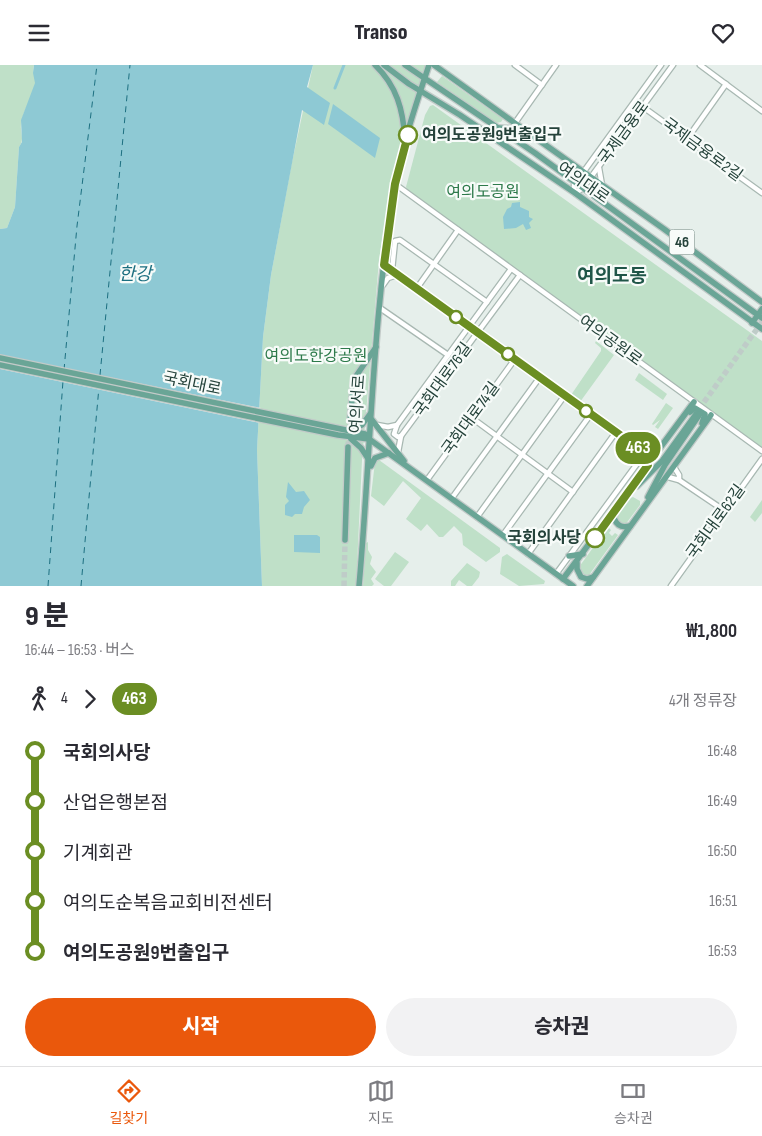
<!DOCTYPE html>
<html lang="ko">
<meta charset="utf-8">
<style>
:root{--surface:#fff;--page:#f2f2f3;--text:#2b2b33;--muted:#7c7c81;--line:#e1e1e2;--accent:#ea580c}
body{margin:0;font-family:"Sofia Sans Condensed","Noto Sans KR",sans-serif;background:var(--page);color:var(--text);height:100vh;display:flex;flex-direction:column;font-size:19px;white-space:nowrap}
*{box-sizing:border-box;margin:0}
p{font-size:16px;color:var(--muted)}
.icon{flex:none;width:28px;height:28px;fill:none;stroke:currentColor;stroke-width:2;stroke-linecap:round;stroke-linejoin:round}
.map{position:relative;height:521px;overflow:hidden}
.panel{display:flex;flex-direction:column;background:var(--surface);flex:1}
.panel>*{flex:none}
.badge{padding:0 10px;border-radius:16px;font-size:18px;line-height:32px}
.map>.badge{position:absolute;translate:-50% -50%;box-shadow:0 0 0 2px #fff}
.legs{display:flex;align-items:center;gap:8px;height:55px;padding:0 25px;font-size:16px}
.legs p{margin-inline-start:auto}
.summary{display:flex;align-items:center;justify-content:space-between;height:85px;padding:0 25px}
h1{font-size:28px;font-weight:800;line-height:38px}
.cta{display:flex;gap:10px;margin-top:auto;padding:10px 25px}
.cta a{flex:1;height:58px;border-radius:30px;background:var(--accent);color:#fff;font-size:20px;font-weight:800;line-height:58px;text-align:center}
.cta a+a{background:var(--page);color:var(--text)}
ul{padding:0 25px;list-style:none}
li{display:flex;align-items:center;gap:18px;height:50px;font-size:19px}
li i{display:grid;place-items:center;width:8px;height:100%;margin:0 6px;background:currentColor}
li i::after{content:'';width:12px;height:12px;margin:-6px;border:4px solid;border-radius:50%;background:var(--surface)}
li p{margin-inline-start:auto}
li:first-child i{background:linear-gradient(#0000 50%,currentColor 0)}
li:last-child i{background:linear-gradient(currentColor 50%,#0000 0)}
header{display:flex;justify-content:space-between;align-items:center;height:65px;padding:0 25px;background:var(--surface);font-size:22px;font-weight:800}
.menu{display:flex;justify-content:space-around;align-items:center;height:70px;border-top:1px solid var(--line);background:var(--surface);font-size:14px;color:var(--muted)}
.menu a{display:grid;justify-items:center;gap:2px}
.menu .selected{color:var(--accent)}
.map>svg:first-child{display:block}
.green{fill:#bfe0c8}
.water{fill:#8ec9d4}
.pier{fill:#e6efeb}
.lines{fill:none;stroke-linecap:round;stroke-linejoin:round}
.canal{stroke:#8ec9d4;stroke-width:3}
.ferry{stroke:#1c6f80;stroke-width:1;stroke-dasharray:6 5;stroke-linecap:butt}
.major-tunnel{stroke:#bfccc8;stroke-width:5.5;stroke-dasharray:5.5 3;stroke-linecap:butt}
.minor-casing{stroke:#a8b8b2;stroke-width:7}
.major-casing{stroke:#c2cac8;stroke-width:8}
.minor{stroke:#fff;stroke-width:4.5}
.major{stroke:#6aa596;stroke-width:5.5}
.line-1-casing{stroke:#fff;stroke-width:11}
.line-1{stroke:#6b8e23;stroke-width:8}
.stop-1-dot{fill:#fff;stroke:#6b8e23;stroke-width:2.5}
.labels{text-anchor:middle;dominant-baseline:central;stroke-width:4.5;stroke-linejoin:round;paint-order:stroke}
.shield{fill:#f7fbf9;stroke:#637a73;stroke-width:1}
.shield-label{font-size:15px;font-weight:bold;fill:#24423a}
.street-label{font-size:16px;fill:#24423a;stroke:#f7fbf9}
.stop-label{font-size:16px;font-weight:bold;fill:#24423a;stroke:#f7fbf9;text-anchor:start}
.park-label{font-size:16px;fill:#2d7a4b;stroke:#f7fbf9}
.water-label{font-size:18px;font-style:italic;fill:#1c6f80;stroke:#f7fbf9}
.quarter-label{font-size:19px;font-weight:bold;fill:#1f5548;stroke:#f7fbf9}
</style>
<header><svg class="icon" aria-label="menu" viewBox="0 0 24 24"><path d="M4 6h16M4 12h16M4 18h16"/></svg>Transo<svg class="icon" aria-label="heart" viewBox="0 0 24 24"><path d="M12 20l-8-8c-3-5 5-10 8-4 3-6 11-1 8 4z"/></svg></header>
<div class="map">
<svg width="762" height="521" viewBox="0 0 762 521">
<rect width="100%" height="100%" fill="#e6efeb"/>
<!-- green -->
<g class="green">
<path d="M 0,0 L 34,0 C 32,7 36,12 35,19 C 33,33 23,44 21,59 C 20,67 25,75 19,82 L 15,142 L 7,163 L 0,164 Z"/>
<polygon points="313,0 428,0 390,124 379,195 362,395 356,521 262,521 257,385 263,272 271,210 292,97"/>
<polygon points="442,11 503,54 501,57 496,58 437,17"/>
<polygon points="433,40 762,276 762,383 408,126 406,122 425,50 430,41"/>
<polygon points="596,276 614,290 580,337 571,330 601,286 601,283 595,278"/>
<polygon points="639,308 667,329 663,335 635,315"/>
<polygon points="666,338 673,343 658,364 655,362 660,355 653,360 652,359"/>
<polygon points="379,395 500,483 500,487 486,497 463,480 462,469 454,461 443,472 439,472 427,459 421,466 406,454 421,433 403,416 384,441 371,431 375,397"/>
<polygon points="633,432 640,436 640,440 625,460 618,457 616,450 628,434"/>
<polygon points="762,435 762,448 755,457 750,452"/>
<polygon points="608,462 611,465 609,468 612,471 615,468 618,470 589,510 583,511 579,502"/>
<polygon points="368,477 368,485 372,492 370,499 376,507 371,514 374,519 372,521 363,521 366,478"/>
<polygon points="395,487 409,497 391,521 384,521 375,514"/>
<polygon points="507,489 545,516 544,519 519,521 500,509 502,492"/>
<polygon points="467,498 480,507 479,512 472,521 467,521 459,515 455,521 451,521 451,516"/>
</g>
<!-- water -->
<g class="water">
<polygon points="34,0 313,0 307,22 330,38 324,60 302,45 271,210 263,272 257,385 262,521 0,521 0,164 7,163 15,142 19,82 22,77 21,55 35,18 33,8"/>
<polygon points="333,39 380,73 375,93 328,59"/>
<polygon points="520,137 520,142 529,146 529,152 533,154 529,158 531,163 526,165 523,159 516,163 504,164 503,152 507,144 511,142 512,138"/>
<polygon points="288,417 296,427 304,426 310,435 304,442 302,449 295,449 292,452 285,450 285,440 289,436 286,432"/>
<polygon points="294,470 317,470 320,472 320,488 294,487"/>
</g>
<!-- pier -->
<polygon class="pier" points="0,290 261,343 260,358 0,304"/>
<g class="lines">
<!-- canal -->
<polyline class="canal" points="335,23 344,0"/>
<!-- ferry -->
<g class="ferry">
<polyline points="64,305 77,161 97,0"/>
<polyline points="100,310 130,0"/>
<polyline points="48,521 63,316"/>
<polyline points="81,521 99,322"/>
</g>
<!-- major-tunnel -->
<g class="major-tunnel">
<polyline points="699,344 762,257"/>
<polyline points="348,382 350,356"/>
<polyline points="344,521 345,475"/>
</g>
<defs>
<g id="minor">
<polyline points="515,0 542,20"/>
<polyline points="661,0 574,120 575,128 583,123 673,0"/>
<polyline points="700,0 762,46"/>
<polyline points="643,42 762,128"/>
<polyline points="515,58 556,0"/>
<polyline points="687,74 726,19"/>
<polyline points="599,103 602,120"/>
<polyline points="395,119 762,386"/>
<polyline points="384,200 645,388 556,509"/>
<polyline points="392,205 395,176 400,175 487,237"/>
<polyline points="383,220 388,213 397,210"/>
<polyline points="417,223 458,165"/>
<polyline points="380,243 448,290"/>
<polyline points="472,353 573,427"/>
<polyline points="377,360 388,362 397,360"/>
<polyline points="401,371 398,372 394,369 397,360 511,204"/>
<polyline points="398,387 401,371 520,210"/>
<polyline points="674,402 679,410 679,415"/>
<polyline points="668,412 679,415 725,446"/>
<polyline points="427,415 515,294"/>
<polyline points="452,433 540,312"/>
<polyline points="477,452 565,330"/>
<polyline points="503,470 591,349"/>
<polyline points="528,489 616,367"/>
<polyline points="671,521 762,394"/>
</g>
<g id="major">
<path d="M 375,0 C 397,21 403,45 405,74"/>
<polyline points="384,0 409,19 460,50 575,128 762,264"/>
<polyline points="405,0 535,88 762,253"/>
<polyline points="434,0 523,64"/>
<polyline points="498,63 523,64 664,164 762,237"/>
<polyline points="752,258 762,244"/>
<polyline points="0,293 365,369 369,374 573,521"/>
<polyline points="0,300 338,370 369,374"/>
<polyline points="690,347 695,343 705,349 702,358"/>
<polyline points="372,355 404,396"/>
<polyline points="350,356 354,314 376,282"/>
<polyline points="349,365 362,360 370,349"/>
<polyline points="351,374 361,383 369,395"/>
<polyline points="645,388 657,387"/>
<polyline points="371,401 375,393 389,388"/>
<polyline points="637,421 662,396 696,349"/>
<polyline points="648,432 665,400 700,349"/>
<path d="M 615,448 L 614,453 C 617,461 622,463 630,461"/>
<polyline points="345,475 348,382"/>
<polyline points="569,491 583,489"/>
<polyline points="577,498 577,504 581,512 587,514 593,512"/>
<polyline points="563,514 694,337"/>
<path d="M 359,521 C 371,388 372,252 395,121 C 402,80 416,39 429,0"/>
<polyline points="587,521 711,350"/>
</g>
</defs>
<!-- minor casing -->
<use href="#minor" class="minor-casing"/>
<!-- major casing -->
<use href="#major" class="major-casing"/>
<!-- minor -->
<use href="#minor" class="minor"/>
<!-- major -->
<use href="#major" class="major"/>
</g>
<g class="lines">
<defs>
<polyline id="line-1" points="408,70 395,119 384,200 645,388 648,400 595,473"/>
</defs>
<!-- line-1 casing -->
<use href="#line-1" class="line-1-casing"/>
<!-- line-1 -->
<use href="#line-1" class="line-1"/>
</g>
<!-- markers -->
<g class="stop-1-dot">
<circle cx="408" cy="70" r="9"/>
<circle cx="456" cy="252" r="6"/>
<circle cx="508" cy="289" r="6"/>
<circle cx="586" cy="346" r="6"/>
<circle cx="595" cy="473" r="9"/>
</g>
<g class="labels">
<!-- shield labels -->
<rect class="shield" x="669.5" y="164.5" width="25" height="25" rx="4"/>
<g class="shield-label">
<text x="682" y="177">46</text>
</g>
<!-- street labels -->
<g class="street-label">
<text transform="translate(624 68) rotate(-54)">국제금융로</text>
<text transform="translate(702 85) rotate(36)">국제금융로2길</text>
<text transform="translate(583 118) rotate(35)">여의대로</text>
<text transform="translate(610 276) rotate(36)">여의공원로</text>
<text transform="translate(443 315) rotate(-54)">국회대로76길</text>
<text transform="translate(192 319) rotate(12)">국회대로</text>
<text transform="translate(358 339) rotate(-86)">여의서로</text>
<text transform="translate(471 354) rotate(-54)">국회대로74길</text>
<text transform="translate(716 457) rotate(-54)">국회대로62길</text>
</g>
<!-- stop labels -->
<g class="stop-label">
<text x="422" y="70">여의도공원9번출입구</text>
<text x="581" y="473" text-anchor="end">국회의사당</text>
</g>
<!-- park labels -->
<g class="park-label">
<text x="483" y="127">여의도공원</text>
<text x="316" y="291">여의도한강공원</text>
</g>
<!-- water labels -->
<g class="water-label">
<text x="135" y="209">한강</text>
</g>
<!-- quarter labels -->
<g class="quarter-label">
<text x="612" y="211">여의도동</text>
</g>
</g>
</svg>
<b class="badge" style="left:638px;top:383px;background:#6b8e23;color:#fff">463</b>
</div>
<section class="panel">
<div class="summary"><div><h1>9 분</h1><p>16:44 – 16:53 · 버스</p></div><b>₩1,800</b></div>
<div class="legs"><svg class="icon" aria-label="walk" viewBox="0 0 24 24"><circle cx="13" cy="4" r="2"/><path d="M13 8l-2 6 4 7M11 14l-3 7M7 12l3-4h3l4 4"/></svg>4<svg class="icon" aria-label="forward" viewBox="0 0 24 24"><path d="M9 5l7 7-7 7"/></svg><b class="badge" style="background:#6b8e23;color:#fff">463</b><p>4개 정류장</p></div>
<ul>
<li><i style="color:#6b8e23"></i><b>국회의사당</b><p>16:48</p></li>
<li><i style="color:#6b8e23"></i><span>산업은행본점</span><p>16:49</p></li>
<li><i style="color:#6b8e23"></i><span>기계회관</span><p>16:50</p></li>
<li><i style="color:#6b8e23"></i><span>여의도순복음교회비전센터</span><p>16:51</p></li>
<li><i style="color:#6b8e23"></i><b>여의도공원9번출입구</b><p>16:53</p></li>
</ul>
<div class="cta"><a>시작</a><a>승차권</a></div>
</section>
<nav class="menu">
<a class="selected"><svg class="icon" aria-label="directions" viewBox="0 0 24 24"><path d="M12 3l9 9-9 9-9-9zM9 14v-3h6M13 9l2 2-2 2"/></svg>길찾기</a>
<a><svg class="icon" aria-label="map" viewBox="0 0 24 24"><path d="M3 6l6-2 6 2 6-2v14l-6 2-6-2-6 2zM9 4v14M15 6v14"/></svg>지도</a>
<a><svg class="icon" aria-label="tickets" viewBox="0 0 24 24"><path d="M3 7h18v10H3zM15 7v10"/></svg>승차권</a>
</nav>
